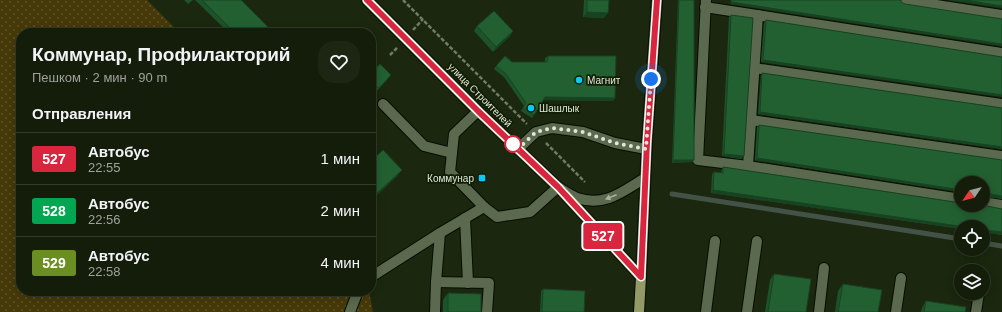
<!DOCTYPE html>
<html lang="ru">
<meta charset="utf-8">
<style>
:root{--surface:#141d0a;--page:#1d2613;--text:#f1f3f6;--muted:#9da29c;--line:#333b2b}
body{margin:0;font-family:Helvetica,sans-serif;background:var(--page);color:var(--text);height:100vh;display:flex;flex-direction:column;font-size:15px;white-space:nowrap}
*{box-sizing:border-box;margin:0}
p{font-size:13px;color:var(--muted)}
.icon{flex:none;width:22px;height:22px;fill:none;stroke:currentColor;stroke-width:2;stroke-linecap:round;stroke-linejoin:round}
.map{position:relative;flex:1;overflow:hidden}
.panel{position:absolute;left:16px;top:28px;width:360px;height:268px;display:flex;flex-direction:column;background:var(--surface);border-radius:16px;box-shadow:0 2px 10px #0003,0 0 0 1px var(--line)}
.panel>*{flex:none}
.badge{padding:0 8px;border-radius:3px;font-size:14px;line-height:26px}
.needle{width:26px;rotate:235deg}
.buttons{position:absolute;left:954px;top:176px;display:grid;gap:8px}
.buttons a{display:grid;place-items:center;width:36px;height:36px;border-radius:50%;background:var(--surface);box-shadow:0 2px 10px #0003,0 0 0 1px var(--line);font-size:20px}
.you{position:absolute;width:20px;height:20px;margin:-10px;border:3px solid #fff;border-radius:50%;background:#1a73e8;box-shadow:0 0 0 6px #1a73e833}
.map>.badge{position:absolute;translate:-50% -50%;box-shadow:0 0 0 2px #fff}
h2{padding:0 16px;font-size:15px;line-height:36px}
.round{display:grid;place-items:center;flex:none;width:42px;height:42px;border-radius:16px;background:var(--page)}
.summary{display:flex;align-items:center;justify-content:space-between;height:68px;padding:0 16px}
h1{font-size:19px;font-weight:700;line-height:30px}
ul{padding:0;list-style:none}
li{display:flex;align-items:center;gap:12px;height:52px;padding:0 16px;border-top:1px solid var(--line)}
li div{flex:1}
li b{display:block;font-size:15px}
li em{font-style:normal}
li .badge{min-width:44px;font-weight:700;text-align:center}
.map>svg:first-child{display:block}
.grass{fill:url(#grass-dots)}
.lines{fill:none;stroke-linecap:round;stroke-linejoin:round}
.stream{stroke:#435247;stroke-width:5}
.minor-casing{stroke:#060f00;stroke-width:12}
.major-casing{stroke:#060f00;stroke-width:12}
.path{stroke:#707b66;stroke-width:2.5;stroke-dasharray:4 2;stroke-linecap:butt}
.minor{stroke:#5b694e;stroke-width:10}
.major{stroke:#929a65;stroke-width:10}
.wall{fill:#1d532a}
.shaded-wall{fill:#184322}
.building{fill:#226031;stroke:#184322}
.oneway{fill:#aab5a1}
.line-casing{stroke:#fff;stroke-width:9}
.line{stroke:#d7263d;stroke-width:6}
.walk{stroke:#dfe8d8;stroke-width:4;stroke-dasharray:0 7.2}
.poi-dot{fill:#06cbf9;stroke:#121d05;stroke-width:1.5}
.stop-dot{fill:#fff;stroke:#d7263d;stroke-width:2}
.labels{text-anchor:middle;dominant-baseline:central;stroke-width:3.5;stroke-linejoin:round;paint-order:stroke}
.poi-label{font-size:10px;fill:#dfe8d8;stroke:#121d05;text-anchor:start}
.street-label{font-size:10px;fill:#dfe8d8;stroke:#121d05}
</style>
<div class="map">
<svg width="1002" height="312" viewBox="0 0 1002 312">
<defs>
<pattern id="grass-dots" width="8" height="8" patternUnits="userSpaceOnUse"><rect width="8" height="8" fill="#463909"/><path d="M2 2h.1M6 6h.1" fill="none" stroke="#60562c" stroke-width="1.8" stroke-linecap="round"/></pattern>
</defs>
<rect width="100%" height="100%" fill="#1b270e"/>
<!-- grass -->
<polygon class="grass" points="0,0 147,0 180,33 21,33 21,291 369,291 373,312 0,312"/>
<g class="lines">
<!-- stream -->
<g class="stream">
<polyline points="672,194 961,239"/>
<polyline points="983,243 1002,246"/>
</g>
<defs>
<g id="minor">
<polyline points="706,0 698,160 748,166 961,199"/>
<polyline points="904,0 1002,15"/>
<polyline points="705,7 1002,53"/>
<polyline points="754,68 1002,104"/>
<polyline points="383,104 424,146 452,153"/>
<path d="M 478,111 L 454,134 L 450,172 L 484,207 L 497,217 L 530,212 L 558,187 C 564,191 570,195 577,198 C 605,207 622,192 645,178"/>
<polyline points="751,120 1002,156"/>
<polyline points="518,149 536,132 552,128 583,132 615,143 646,149"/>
<polyline points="748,166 758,15"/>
<polyline points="983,202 1002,205"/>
<polyline points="465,218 468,283"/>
<polyline points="371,277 440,233"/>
<polyline points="641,277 647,142 657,0"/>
<polyline points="436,282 489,283 487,312"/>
<polyline points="350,312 358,291"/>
<polyline points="435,312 436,282 440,233 484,207"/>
<polyline points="706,312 715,241"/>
<polyline points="747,312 757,241"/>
<polyline points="819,312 824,268"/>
<polyline points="896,312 901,278"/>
<polyline points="976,312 979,293"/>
</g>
<polyline id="major" points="367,0 478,111 558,187 641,277 639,312"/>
</defs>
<!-- minor casing -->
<use href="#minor" class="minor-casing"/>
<!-- major casing -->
<use href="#major" class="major-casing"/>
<!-- path -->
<g class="path">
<polyline points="403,0 527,124"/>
<polyline points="413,30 423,19"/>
<polyline points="390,55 398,47"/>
<polyline points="546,143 585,182"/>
</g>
<!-- minor -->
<use href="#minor" class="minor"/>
<!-- major -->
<use href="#major" class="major"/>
</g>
<!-- wall -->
<g class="wall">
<polygon points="184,0 193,0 188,4"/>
<polygon points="195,0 224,0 272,33 229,33"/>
<polygon points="584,0 609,0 604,18 583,17"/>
<polygon points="678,0 694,0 694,160 692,162 672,163"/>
<polygon points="731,15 742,159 722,156 729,17"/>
<polygon points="766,20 1002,57 761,62 764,23"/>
<polygon points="477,26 513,31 510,36 493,52 474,31"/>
<polygon points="548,56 615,98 613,101 543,100 532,118 521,111 524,106 504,77 494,69 496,66 545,62 545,58"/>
<polygon points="371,73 391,75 386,81 374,94 371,91"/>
<polygon points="762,73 1002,108 1002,149 758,114 761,76"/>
<polygon points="759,125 1002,160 1002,199 983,196 983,183 961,183 961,192 755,160 757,127"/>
<polygon points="371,161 398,175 373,199 371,197"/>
<polygon points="723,167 1002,209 1002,235 983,232 983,227 961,227 961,229 711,193 712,174 714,172 721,173 722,169"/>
<polygon points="774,274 806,312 765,312 770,280"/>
<polygon points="843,284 878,312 835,312 838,291"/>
<polygon points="543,289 584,312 540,312 541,291"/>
<polygon points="448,293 481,312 443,312 443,300"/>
<polygon points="926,301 965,312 921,312 922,308"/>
</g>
<!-- shaded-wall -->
<g class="shaded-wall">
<polygon points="947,0 965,0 1002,6 1002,8"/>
<polygon points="731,2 1002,44 1002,46 730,4"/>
<polygon points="587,12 608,13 604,18 583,17"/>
<polygon points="513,31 510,36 493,52 496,47"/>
<polygon points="763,60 1002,95 1002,97 761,62"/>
<polygon points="545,97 615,98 613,101 543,100"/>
<polygon points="760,112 1002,147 1002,149 758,114"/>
<polygon points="724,154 744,156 742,159 722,156"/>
<polygon points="757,158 961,190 961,192 755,160"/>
<polygon points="673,160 694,160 692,162 672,163"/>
<polygon points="402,170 398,175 373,199 376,194"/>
<polygon points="713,190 965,227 961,227 961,229 711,193"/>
<polygon points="983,193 1002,196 1002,199 983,196"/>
<polygon points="983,230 1002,232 1002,235 983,232"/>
</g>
<!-- building -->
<g class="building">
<polygon points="202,0 241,0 273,32 271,33 235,33"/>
<polygon points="587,0 609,0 608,13 587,12"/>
<polygon points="679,0 694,0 694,160 673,160"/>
<polygon points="731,0 901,0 901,2 905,4 1002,19 1002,44 731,2"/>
<polygon points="965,0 1002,0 1002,6"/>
<polygon points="494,11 513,31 496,47 477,26"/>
<polygon points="731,15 753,18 744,156 724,154"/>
<polygon points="766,20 1002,57 1002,95 763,60"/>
<polygon points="505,56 512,62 547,62 548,56 616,56 615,98 545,97 534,115 523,108 526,103 506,74 496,66"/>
<polygon points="380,64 391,75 379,88 371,80 371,73"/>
<polygon points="762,73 1002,108 1002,147 760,112"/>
<polygon points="759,125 1002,160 1002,196 983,193 983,183 961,183 961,190 757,158"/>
<polygon points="383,150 402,170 376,194 371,188 371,161"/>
<polygon points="723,167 961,203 961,205 982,205 1002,209 1002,232 983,230 983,227 965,227 713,190 714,172 723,173"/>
<polygon points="774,274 811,279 806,312 768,312"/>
<polygon points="843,284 882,290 878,312 838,312"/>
<polygon points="543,289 585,291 584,312 542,312"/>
<polygon points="448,293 481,294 481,312 448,312"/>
<polygon points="926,301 966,307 965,312 924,312"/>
</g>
<!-- one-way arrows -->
<defs><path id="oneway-solid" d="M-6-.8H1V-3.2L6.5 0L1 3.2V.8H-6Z"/></defs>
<use class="oneway" href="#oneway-solid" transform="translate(611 197) rotate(158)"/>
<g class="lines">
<defs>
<polyline id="line" points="367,0 478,111 558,187 641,277 647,142 657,0"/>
</defs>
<!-- line casing -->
<use href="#line" class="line-casing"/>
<!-- line -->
<use href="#line" class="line"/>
<!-- walk -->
<polyline class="walk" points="513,144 518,149 536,132 552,128 583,132 615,143 646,149 651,79"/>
</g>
<!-- markers -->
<g class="poi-dot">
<circle cx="579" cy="80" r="4"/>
<circle cx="531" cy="108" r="4"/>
<rect x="478" y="174" width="8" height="8" rx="2"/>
</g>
<circle class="stop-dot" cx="513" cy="144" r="8"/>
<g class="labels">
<!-- poi labels -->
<g class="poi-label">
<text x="587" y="80">Магнит</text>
<text x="539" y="108">Шашлык</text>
<text x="474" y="178" text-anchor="end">Коммунар</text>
</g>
<!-- street labels -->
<g class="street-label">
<text transform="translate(480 95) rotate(45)">улица Строителей</text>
</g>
</g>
</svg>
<div class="buttons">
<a><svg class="needle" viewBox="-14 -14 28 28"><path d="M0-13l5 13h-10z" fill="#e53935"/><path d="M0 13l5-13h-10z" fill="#9da29c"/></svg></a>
<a><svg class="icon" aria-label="locate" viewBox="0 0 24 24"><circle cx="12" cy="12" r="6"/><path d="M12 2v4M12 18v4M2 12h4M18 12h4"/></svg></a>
<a><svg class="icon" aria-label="layers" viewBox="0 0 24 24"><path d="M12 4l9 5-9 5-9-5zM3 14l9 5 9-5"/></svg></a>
</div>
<div class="you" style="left:651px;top:79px"></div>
<b class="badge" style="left:603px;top:236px;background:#d7263d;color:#fff">527</b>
<section class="panel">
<div class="summary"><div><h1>Коммунар, Профилакторий</h1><p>Пешком · 2 мин · 90 m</p></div><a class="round"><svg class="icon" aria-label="heart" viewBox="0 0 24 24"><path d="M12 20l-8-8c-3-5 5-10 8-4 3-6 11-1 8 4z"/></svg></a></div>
<h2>Отправления</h2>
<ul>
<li><span class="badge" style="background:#d7263d;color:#fff">527</span><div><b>Автобус</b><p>22:55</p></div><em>1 мин</em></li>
<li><span class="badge" style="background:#00a651;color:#fff">528</span><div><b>Автобус</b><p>22:56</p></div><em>2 мин</em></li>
<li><span class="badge" style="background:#6b8e23;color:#fff">529</span><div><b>Автобус</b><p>22:58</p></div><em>4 мин</em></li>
</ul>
</section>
</div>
